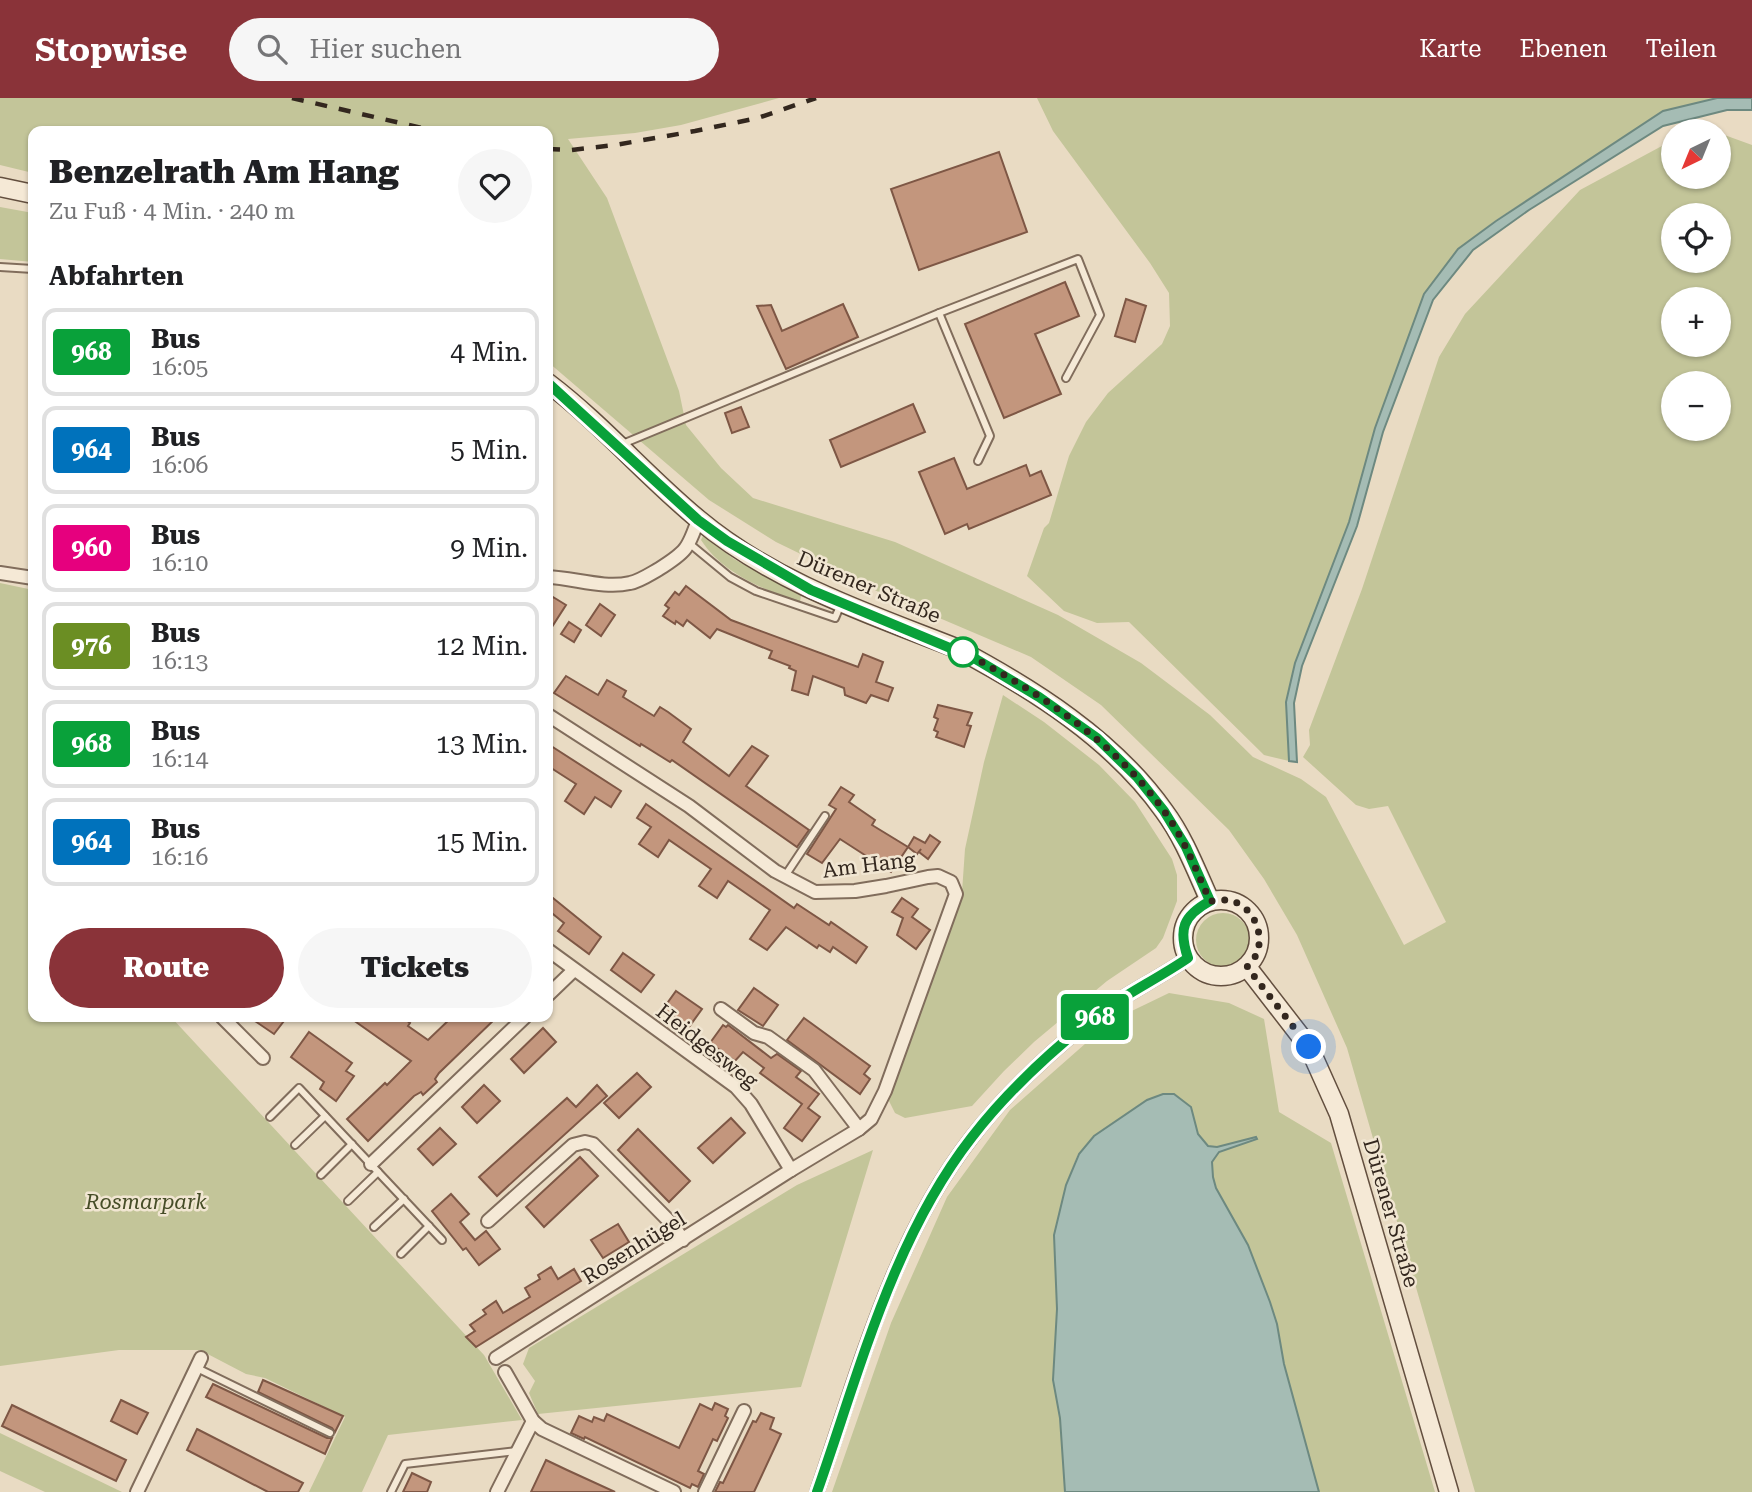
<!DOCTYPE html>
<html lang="de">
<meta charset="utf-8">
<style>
:root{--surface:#fff;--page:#f6f6f6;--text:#202124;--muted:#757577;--line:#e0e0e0;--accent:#8a3339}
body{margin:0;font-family:"Roboto Serif",serif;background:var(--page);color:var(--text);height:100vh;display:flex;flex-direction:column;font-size:26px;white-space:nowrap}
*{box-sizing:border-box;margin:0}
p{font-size:23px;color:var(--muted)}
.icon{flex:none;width:38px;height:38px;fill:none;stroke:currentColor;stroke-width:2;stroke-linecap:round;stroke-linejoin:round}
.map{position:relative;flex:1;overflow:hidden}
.sheet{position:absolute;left:28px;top:28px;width:525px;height:896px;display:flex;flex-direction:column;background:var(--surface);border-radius:14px;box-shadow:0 2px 5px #0004}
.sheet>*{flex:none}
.badge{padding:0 14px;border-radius:5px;font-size:24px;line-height:46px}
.needle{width:46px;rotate:223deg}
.tools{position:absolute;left:1661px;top:21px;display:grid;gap:14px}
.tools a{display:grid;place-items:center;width:70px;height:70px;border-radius:50%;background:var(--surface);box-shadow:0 2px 5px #0004;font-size:35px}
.you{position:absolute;width:35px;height:35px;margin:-18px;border:5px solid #fff;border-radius:50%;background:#1a73e8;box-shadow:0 0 0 10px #1a73e833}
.map>.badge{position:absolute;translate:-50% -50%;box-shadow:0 0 0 4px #fff}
h2{padding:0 21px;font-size:26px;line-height:63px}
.round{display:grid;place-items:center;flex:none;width:74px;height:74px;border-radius:37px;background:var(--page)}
.head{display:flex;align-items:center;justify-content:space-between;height:119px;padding:0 21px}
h1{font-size:33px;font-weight:800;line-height:52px}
.cta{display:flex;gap:14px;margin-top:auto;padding:14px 21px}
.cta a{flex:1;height:80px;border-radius:42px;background:var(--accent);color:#fff;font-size:28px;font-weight:800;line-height:80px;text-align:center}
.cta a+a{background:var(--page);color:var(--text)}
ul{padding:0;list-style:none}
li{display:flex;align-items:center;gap:21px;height:88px;margin:0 14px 10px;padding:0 7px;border:4px solid var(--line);border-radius:14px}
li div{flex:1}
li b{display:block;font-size:26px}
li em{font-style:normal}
li .badge{min-width:77px;font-weight:700;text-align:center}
header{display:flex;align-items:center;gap:42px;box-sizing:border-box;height:98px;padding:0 35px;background:var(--accent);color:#fff}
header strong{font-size:33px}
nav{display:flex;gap:38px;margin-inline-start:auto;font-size:24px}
.search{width:490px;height:63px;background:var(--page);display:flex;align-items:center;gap:18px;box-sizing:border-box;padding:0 24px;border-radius:38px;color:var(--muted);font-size:26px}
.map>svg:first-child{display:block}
.green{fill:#c3c599;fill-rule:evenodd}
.water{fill:#a5bcb4;stroke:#6d8980;stroke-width:2}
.building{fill:#c3967d;stroke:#7e5745;stroke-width:2}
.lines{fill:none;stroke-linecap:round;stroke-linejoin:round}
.lane-casing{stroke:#816d5c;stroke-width:10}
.street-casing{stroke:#816d5c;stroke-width:16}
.secondary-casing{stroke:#634f3f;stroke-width:21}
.lane{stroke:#f5e9d6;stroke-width:6}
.street{stroke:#f5e9d6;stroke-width:12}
.secondary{stroke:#f5e9d6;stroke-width:18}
.rail{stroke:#33271e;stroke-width:4.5;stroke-dasharray:12 12;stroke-linecap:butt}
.line-casing{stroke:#fff;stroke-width:16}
.line{stroke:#09a13a;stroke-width:10}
.walk{stroke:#33271e;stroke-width:7;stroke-dasharray:0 12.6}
.stop-dot{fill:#fff;stroke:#09a13a;stroke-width:3.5}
.labels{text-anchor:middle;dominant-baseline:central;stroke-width:5;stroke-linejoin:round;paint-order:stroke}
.street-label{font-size:21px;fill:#33271e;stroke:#f1e6d2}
.park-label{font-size:21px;font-style:italic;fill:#464d27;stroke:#f1e6d2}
</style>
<header>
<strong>Stopwise</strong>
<div class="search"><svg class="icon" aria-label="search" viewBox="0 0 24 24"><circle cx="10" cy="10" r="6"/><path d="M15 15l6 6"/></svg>Hier suchen</div>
<nav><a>Karte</a><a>Ebenen</a><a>Teilen</a></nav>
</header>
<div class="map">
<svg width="1752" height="1394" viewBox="0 0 1752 1394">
<rect width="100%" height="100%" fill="#e9dbc3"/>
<!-- green -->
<g class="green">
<path d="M 0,0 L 779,0 L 681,27 L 635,35 L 568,41 L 607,100 L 679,293 L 686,327 L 721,370 L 753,400 L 895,444 L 1058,517 L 1141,565 L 1210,617 L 1253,659 L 1301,681 L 1326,699 L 1404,847 L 1446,824 L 1388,708 L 1369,711 L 1356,707 L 1303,659 L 1310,647 L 1309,632 L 1362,491 L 1439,259 L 1465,216 L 1580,92 L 1673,42 L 1673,79 L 1718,79 L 1719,35 L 1752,47 L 1752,1394 L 1475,1394 L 1347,950 L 1297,837 L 1264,781 L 1229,732 L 1101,607 L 1031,559 L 883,496 L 776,444 L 709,402 L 548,264 L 548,33 L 33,33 L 33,75 L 0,67 ZM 1673,117 L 1718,117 L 1718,163 L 1673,163 ZM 1673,201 L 1718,201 L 1718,247 L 1673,247 ZM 1673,285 L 1718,285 L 1718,331 L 1673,331 Z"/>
<polygon points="1037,0 1717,0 1663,13 1496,122 1458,151 1424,196 1375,330 1349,424 1295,565 1286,604 1289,663 1264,657 1129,524 1097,525 1064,513 1027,478 1044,430 1049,425 1069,358 1086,324 1108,295 1162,246 1170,228 1169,195 1150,165 1053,33"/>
<polygon points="0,109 33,115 33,164 0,161"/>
<path d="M 703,438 L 734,461 L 801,498 L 800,504 C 764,492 722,475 701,442 Z"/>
<polygon points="0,485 33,492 33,777 31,780 33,782 33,919 171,919 484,1257 522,1322 388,1337 362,1394 309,1394 345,1319 265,1280 246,1276 200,1252 119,1252 0,1268"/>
<polygon points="1003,597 1044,624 1099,667 1135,704 1172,761 1177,777 1177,803 1163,840 1156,850 1107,883 1034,944 1004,973 972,1008 905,1020 895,1015 887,999 962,794 965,751 984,664"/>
<circle cx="1223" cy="842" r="27"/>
<polygon points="1169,895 1229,905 1264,921 1279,1014 1331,1045 1435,1394 1319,1394 1284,1266 1277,1226 1270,1204 1248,1147 1216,1090 1213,1079 1212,1064 1219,1054 1255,1039 1217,1049 1208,1048 1198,1036 1191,1009 1078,1056 1066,1087 1054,1137 1057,1211 1053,1282 1060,1320 1065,1394 832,1394 891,1225 947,1099 1010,1012 1111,923"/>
<polygon points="873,1052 801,1289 538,1316 529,1295 535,1283 523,1266 529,1250 797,1087"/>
<polygon points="0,1335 122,1394 45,1394 0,1373"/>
</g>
<!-- water -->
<g class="water">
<polygon points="1717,0 1752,0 1752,12 1727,12 1663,28 1529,112 1473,152 1433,202 1383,334 1357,428 1302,568 1294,605 1297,664 1289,663 1286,604 1295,565 1349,424 1375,330 1424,196 1458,151 1496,123 1663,13"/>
<polygon points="1163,996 1174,996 1191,1009 1198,1036 1208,1048 1217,1049 1256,1039 1257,1041 1219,1054 1212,1064 1213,1079 1216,1090 1248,1147 1270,1204 1277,1226 1284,1266 1319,1394 1065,1394 1060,1320 1053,1282 1057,1211 1054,1137 1066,1087 1079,1056 1094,1038 1147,1002"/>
</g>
<!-- building -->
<g class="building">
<polygon points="999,54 1027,134 919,172 891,91"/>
<polygon points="1065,184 1079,218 1035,236 1061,296 1004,320 965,226"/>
<polygon points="1126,201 1146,208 1135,244 1115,238"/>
<polygon points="843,206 858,239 786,271 757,208 771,207 782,233"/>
<polygon points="913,306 925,334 841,369 830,342"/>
<polygon points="741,309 749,329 732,335 725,315"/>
<polygon points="954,360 967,391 1026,367 1030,378 1041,373 1051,397 969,431 967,426 945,436 919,374"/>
<polygon points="686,488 731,522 858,569 863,556 883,564 876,584 893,590 888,603 871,597 866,605 845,597 844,590 813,578 808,597 792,592 796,573 789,570 790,568 769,560 772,553 717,531 710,540 687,522 683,528 676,523 675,526 663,518 669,510 665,507 675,494 679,497"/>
<polygon points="553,499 566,507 548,535 548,507"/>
<polygon points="600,506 615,517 601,538 586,527"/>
<polygon points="569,524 581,532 574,544 561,536"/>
<polygon points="566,578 598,597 607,582 626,593 623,599 654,618 660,609 668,614 691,631 683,644 729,678 752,648 768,658 746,688 809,732 797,749 672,662 670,664 641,646 640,648 554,595"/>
<polygon points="938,607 972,615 967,627 971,628 964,649 936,639 938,634 934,632 938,621 934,619"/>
<polygon points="548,646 621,693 611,709 595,699 584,716 565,703 576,686 548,668"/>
<polygon points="841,689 854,697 849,704 875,722 872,727 908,749 891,774 840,741 822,765 807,756 836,711 829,707"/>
<polygon points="646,706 794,810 797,806 829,827 831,824 867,849 856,865 833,849 830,854 819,847 817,850 786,829 767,852 750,841 770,812 728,783 717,800 699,788 711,771 669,742 658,759 639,746 651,729 637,720"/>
<polygon points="930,737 940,744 928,761 919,754 921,751 917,756 908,749 914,739 925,745"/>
<polygon points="548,796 601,839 589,856 558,833 564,825 548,812"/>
<polygon points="902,800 918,811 912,819 930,832 916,851 897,837 903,820 892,814"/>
<polygon points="623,855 654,877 641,894 611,872"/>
<polygon points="754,890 778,907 763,928 738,912"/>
<polygon points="676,893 702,911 689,929 663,911"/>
<polygon points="249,919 287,919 274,936"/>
<polygon points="349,919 402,919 410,925 408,928 428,942 452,919 497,919 439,975 435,981 437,984 423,997 421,994 414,998 368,1043 347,1021 385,985 387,987 411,963"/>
<polygon points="804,920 870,968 864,976 870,981 860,996 787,942"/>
<polygon points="723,927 726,929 728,927 771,960 777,956 801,973 796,979 819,996 808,1010 820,1019 802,1043 784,1030 802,1006 760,975 764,970 743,954 735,963 710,945"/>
<polygon points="543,930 556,944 524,975 511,961"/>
<polygon points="309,934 352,965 346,973 354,978 336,1003 320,991 324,984 291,959"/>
<polygon points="637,975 651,989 619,1020 604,1005"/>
<polygon points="484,987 500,1003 477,1025 462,1009"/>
<polygon points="597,987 607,998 497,1098 479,1079 567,1000 576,1009"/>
<polygon points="731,1020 745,1035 713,1065 698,1050"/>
<polygon points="440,1030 456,1046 433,1067 418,1051"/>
<polygon points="638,1031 690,1083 669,1104 618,1052"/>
<polygon points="580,1059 598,1078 544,1129 526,1109"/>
<polygon points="451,1096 469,1116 460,1124 475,1142 486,1133 500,1151 479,1167 466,1150 463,1152 432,1113"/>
<polygon points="618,1126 629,1144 603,1160 591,1142"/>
<polygon points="551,1169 558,1181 574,1171 581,1183 476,1249 466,1239 475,1233 470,1227 486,1216 483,1212 496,1203 503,1215 530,1199 525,1190 540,1181 538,1177"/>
<polygon points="263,1282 343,1318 335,1334 332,1330 258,1294"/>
<polygon points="213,1286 327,1340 332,1340 325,1356 206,1299"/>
<polygon points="121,1302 148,1315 137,1336 111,1323"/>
<polygon points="715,1305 728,1311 725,1318 728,1320 717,1343 713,1341 698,1373 704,1376 698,1389 692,1386 690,1390 585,1339 584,1341 571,1335 579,1318 592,1324 594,1319 604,1323 607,1316 679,1350 700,1306 712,1312"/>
<polygon points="12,1307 126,1362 116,1383 2,1328"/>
<polygon points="761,1315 774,1320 770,1331 781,1336 754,1394 715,1394 720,1384 723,1385 753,1323 756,1324"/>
<polygon points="197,1331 303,1385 298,1394 268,1394 187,1352"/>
<polygon points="546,1362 567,1372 615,1394 531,1394"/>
<polygon points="412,1375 431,1384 427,1394 403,1394"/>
</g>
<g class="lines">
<defs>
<g id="lane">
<polyline points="0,169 33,171"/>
<polyline points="939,215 990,338 978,363"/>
<polyline points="620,347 939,215 1078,161 1100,217 1066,280"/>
<polyline points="690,446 730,479 756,493 835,520 841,506"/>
<polyline points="785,778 825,718"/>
<polyline points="270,1019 299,990 442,1142"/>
<polyline points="295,1047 325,1018"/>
<polyline points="321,1077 352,1046"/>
<polyline points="348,1103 378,1074"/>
<polyline points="374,1129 404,1101"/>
<polyline points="401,1156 429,1128"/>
<polyline points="197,1270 330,1335"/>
<polyline points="391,1394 405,1366 517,1353"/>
</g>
<g id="street">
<polyline points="0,475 33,480"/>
<path d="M 548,479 C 574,480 604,491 630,485 C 640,483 650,476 659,471 C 686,454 688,451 698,422"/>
<polyline points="548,617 689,708 775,773 815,794 855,793 886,788 928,779 938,778 951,784 956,796 885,993 871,1021 859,1031 791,1072 751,1006 736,989 548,852"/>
<polyline points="548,897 574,872"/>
<polyline points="721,911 754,935 768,939 814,972 859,1031"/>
<polyline points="222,919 263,960"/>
<polyline points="371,1066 525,919"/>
<polyline points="488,1123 573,1047 585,1044 593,1046 673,1127 683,1142"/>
<polyline points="496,1260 791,1072"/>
<polyline points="505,1274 533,1323 542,1331 674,1394"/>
<polyline points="137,1394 201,1260"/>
<polyline points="497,1394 533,1323"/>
<polyline points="705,1394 744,1313"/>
<path d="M 817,1394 C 858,1275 893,1140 972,1039 C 1005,996 1047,957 1089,923 C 1119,899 1156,882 1188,860"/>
</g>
<g id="secondary">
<polyline points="0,89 33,96"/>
<path d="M 548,285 C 602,326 646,378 698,421 C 773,484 867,515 956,550 C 1033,591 1113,641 1164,713 C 1184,740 1196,772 1210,803"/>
<circle cx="1221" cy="840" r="38"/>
<polyline points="1247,869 1309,949 1339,1016 1449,1394"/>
</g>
</defs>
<!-- lane casing -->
<use href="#lane" class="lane-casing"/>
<!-- street casing -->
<use href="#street" class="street-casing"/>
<!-- secondary casing -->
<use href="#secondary" class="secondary-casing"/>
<!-- lane -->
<use href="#lane" class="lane"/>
<!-- street -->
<use href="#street" class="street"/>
<!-- secondary -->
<use href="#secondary" class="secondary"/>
<!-- rail -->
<g class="rail">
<polyline points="292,0 435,33"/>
<polyline points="548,51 571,52 615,47 695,33 758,20 816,0"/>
</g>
</g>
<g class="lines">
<defs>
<path id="line" d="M 548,285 L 698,422 L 727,443 L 811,492 L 974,560 L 1039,599 L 1097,640 L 1137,679 L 1164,713 L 1186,749 L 1210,803 C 1183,818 1178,831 1188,860 C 1156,882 1119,899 1089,923 C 1047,957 1005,996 972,1039 C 893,1140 859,1275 817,1394"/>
</defs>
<!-- line casing -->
<use href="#line" class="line-casing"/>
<!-- line -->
<use href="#line" class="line"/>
<!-- walk -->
<path class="walk" d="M 963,554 L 956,550 C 1033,591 1113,641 1164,713 C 1184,740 1196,772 1210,803 C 1216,803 1222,802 1227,802 C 1251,805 1265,833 1257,855 C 1255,860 1251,864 1247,869 L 1309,949"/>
</g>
<!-- markers -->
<circle class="stop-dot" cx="963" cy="554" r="14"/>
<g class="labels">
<!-- street labels -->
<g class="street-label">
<text transform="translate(869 489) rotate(23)">Dürener Straße</text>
<text transform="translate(869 767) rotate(-7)">Am Hang</text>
<text transform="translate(707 948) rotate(38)">Heidgesweg</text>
<text transform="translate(1391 1115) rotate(74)">Dürener Straße</text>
<text transform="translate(634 1150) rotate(-32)">Rosenhügel</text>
</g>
<!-- park labels -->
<g class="park-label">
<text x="146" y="1104">Rosmarpark</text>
</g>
</g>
</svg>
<div class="tools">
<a><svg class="needle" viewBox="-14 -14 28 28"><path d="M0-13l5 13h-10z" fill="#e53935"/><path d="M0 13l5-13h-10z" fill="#757577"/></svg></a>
<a><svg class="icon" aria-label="locate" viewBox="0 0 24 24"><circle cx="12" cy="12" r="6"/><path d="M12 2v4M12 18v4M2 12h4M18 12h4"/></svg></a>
<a>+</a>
<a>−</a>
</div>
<div class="you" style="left:1309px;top:949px"></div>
<b class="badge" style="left:1095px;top:919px;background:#09a13a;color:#fff">968</b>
<section class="sheet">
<div class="head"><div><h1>Benzelrath Am Hang</h1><p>Zu Fuß · 4 Min. · 240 m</p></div><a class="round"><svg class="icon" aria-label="heart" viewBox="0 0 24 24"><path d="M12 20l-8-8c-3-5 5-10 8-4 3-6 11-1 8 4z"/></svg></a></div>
<h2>Abfahrten</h2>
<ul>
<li><span class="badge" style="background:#09a13a;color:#fff">968</span><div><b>Bus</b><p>16:05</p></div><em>4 Min.</em></li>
<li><span class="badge" style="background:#0072bc;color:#fff">964</span><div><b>Bus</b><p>16:06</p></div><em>5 Min.</em></li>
<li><span class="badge" style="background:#e6007e;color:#fff">960</span><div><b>Bus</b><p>16:10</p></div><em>9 Min.</em></li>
<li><span class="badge" style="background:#6b8e23;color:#fff">976</span><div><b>Bus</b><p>16:13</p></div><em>12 Min.</em></li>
<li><span class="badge" style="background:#09a13a;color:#fff">968</span><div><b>Bus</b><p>16:14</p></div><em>13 Min.</em></li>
<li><span class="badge" style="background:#0072bc;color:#fff">964</span><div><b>Bus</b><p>16:16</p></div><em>15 Min.</em></li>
</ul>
<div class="cta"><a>Route</a><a>Tickets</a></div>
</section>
</div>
